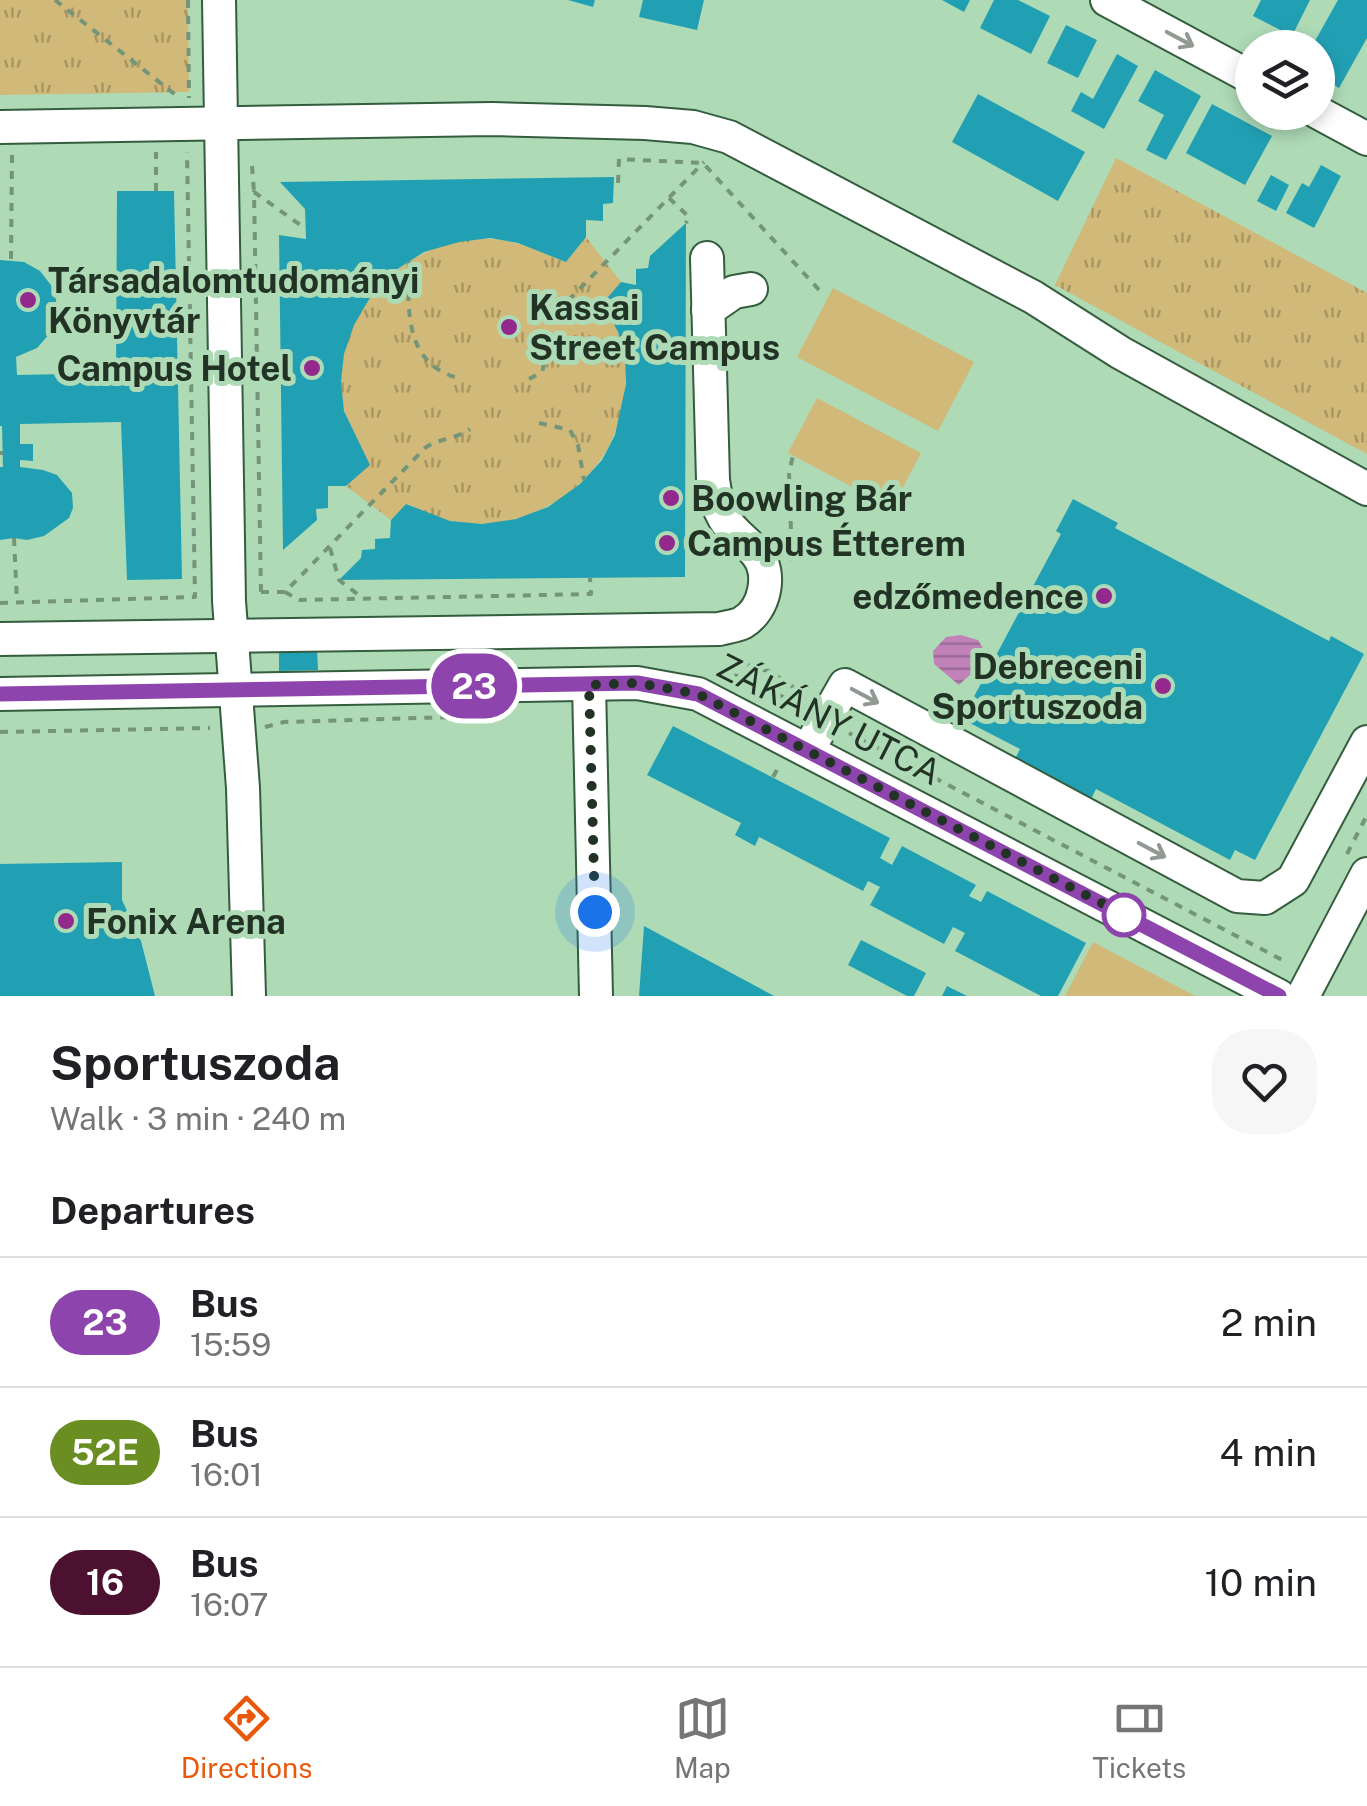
<!DOCTYPE html>
<meta charset="utf-8">
<style>
:root{--surface:#fff;--page:#f6f6f6;--text:#202124;--muted:#757577;--line:#e0e0e0;--accent:#ea580c}
body{margin:0;font-family:"Public Sans",sans-serif;background:var(--page);color:var(--text);height:100vh;display:flex;flex-direction:column;font-size:38px;white-space:nowrap}
*{box-sizing:border-box;margin:0}
p{font-size:32px;color:var(--muted)}
.icon{flex:none;width:55px;height:55px;fill:none;stroke:currentColor;stroke-width:2;stroke-linecap:round;stroke-linejoin:round}
.map{position:relative;height:996px;overflow:hidden}
.drawer{display:flex;flex-direction:column;background:var(--surface);flex:1}
.drawer>*{flex:none}
.badge{padding:0 20px;border-radius:32px;font-size:35px;line-height:65px}
.tools{position:absolute;left:1235px;top:30px;display:grid;gap:20px}
.tools a{display:grid;place-items:center;width:100px;height:100px;border-radius:50%;background:var(--surface);box-shadow:0 5px 15px #0003;font-size:50px}
.you{position:absolute;width:50px;height:50px;margin:-25px;border:8px solid #fff;border-radius:50%;background:#1a73e8;box-shadow:0 0 0 15px #1a73e833}
.map>.badge{position:absolute;translate:-50% -50%;box-shadow:0 0 0 5px #fff}
h2{padding:0 50px;font-size:38px;line-height:90px}
.round{display:grid;place-items:center;flex:none;width:105px;height:105px;border-radius:40px;background:var(--page)}
.headline{display:flex;align-items:center;justify-content:space-between;height:170px;padding:0 50px}
h1{font-size:48px;font-weight:700;line-height:75px}
ul{padding:0;list-style:none}
li{display:flex;align-items:center;gap:30px;height:130px;padding:0 50px;border-top:2px solid var(--line)}
li div{flex:1}
li b{display:block;font-size:38px}
li em{font-style:normal}
li .badge{min-width:110px;font-weight:700;text-align:center}
.tab-bar{display:flex;justify-content:space-around;align-items:center;height:140px;border-top:2px solid var(--line);background:var(--surface);font-size:28px;color:var(--muted)}
.tab-bar a{display:grid;justify-items:center;gap:5px}
.tab-bar .current{color:var(--accent)}
.map>svg:first-child{display:block}
.park{fill:url(#park-tufts)}
.garden{fill:#d0b979}
.water{fill:url(#water-rules)}
.building{fill:#22a0b3}
.lines{fill:none;stroke-linecap:round;stroke-linejoin:round}
.minor-casing{stroke:#345d3e;stroke-width:36}
.path{stroke:#74957a;stroke-width:4;stroke-dasharray:8 8;stroke-linecap:butt}
.minor{stroke:#fff;stroke-width:32}
.oneway{stroke:#909992}
.line-casing{stroke:#fff;stroke-width:22}
.line{stroke:#8e44ad;stroke-width:15}
.walk{stroke:#223325;stroke-width:10;stroke-dasharray:0 18}
.poi-dot{fill:#93298d;stroke:#aedab6;stroke-width:4}
.stop-dot{fill:#fff;stroke:#8e44ad;stroke-width:5}
.labels{text-anchor:middle;dominant-baseline:central;stroke-width:10;stroke-linejoin:round;paint-order:stroke}
.poi-label{font-size:35px;font-weight:bold;fill:#223325;stroke:#aedab6;text-anchor:start}
.street-label{font-size:35px;fill:#223325;stroke:#aedab6}
</style>
<div class="map">
<svg width="1367" height="996" viewBox="0 0 1367 996">
<defs>
<pattern id="park-tufts" width="24" height="20" patternUnits="userSpaceOnUse" patternTransform="scale(2.5)"><rect width="24" height="20" fill="#d0b979"/><path d="M3 7l-1-3M5 7V3M7 7l1-3M15 17l-1-3M17 17v-4M19 17l1-3" fill="none" stroke="#a89763"/></pattern>
<pattern id="water-rules" width="6" height="5" patternUnits="userSpaceOnUse" patternTransform="scale(2.5)"><rect width="6" height="5" fill="#c082b9"/><path d="M0 2.5h6" fill="none" stroke="#9c6b96"/></pattern>
</defs>
<rect width="100%" height="100%" fill="#aedab6"/>
<!-- park -->
<g class="park">
<polygon points="0,0 188,0 189,92 0,95"/>
<polygon points="1116,158 1367,293 1367,454 1055,285"/>
<path d="M 586,237 L 621,282 C 620,298 617,314 618,329 C 619,339 624,349 625,359 C 627,376 625,395 621,413 C 605,487 524,537 450,521 C 435,517 420,510 407,504 L 391,520 L 346,486 C 349,472 356,455 356,441 C 355,431 347,421 345,412 C 342,403 341,391 341,381 C 342,303 414,233 493,239 C 519,241 542,252 566,262 Z"/>
</g>
<!-- garden -->
<g class="garden">
<polygon points="833,288 974,362 938,431 797,357"/>
<polygon points="817,398 921,453 892,508 788,453"/>
<polygon points="1093,942 1195,996 1065,996"/>
</g>
<!-- water -->
<path class="water" d="M 961,635 L 978,640 L 987,655 C 982,669 969,674 959,685 L 934,664 L 933,651 L 946,637 Z"/>
<!-- building -->
<g class="building">
<polygon points="568,0 595,0 593,7"/>
<polygon points="643,0 704,0 697,30 639,17"/>
<polygon points="942,0 970,0 964,12"/>
<polygon points="994,0 1018,0 1050,16 1031,54 980,28"/>
<polygon points="1261,0 1310,0 1292,36 1253,16"/>
<polygon points="1338,0 1367,0 1367,38 1339,88 1318,76 1318,48 1311,48"/>
<polygon points="1066,25 1097,40 1078,78 1047,63"/>
<polygon points="1117,54 1138,66 1104,129 1071,111 1081,92 1093,99"/>
<polygon points="1155,70 1201,96 1166,160 1146,150 1164,115 1138,101"/>
<polygon points="978,94 1085,152 1058,201 952,142"/>
<polygon points="1212,104 1272,136 1245,185 1186,153"/>
<polygon points="1321,165 1341,176 1314,228 1286,213 1302,183 1309,187"/>
<polygon points="1271,175 1289,185 1276,211 1257,201"/>
<polygon points="614,177 613,203 603,204 603,221 586,220 586,237 566,262 518,243 490,238 459,242 424,252 396,270 371,296 354,325 344,354 341,382 344,411 370,465 346,486 328,486 328,508 316,509 317,520 283,550 279,235 306,239 305,209 280,182"/>
<polygon points="117,191 174,191 182,579 127,580 121,422 20,424 20,444 33,444 33,461 20,460 20,467 43,470 57,475 72,493 73,508 69,518 44,536 27,540 14,538 0,540 0,467 3,467 2,426 0,426 0,260 24,262 40,271 54,289 58,311 51,332 37,348 16,357 17,375 116,373"/>
<polygon points="686,223 685,577 339,580 361,558 362,550 375,549 375,539 390,538 391,520 406,504 450,521 482,524 516,519 548,507 580,484 602,460 615,435 626,384 625,357 618,332 603,303 621,282 636,285 636,269 648,268 650,256"/>
<polygon points="1073,499 1118,523 1115,528 1329,641 1331,636 1364,654 1255,860 1235,850 1230,860 1096,789 1091,799 1015,759 1020,749 962,719 1061,534 1056,531"/>
<polygon points="317,648 318,670 279,671 279,649"/>
<polygon points="673,726 890,838 880,858 892,865 902,846 976,885 969,896 981,902 987,891 1086,943 1058,996 1041,996 955,951 965,933 953,927 944,944 870,905 880,887 868,881 863,891 759,837 755,846 735,835 741,823 647,775"/>
<polygon points="122,862 122,900 141,941 155,996 0,996 0,864"/>
<polygon points="644,926 774,996 639,996"/>
<polygon points="861,940 926,973 914,996 907,996 848,965"/>
<polygon points="947,986 967,996 942,996"/>
</g>
<g class="lines">
<defs>
<g id="minor">
<polyline points="219,0 229,601 243,788 249,996"/>
<polyline points="1107,0 1252,78"/>
<polyline points="1317,112 1367,139"/>
<polyline points="0,127 492,119 645,123 693,127 729,137 1033,297 1121,353 1367,489"/>
<polyline points="708,310 734,292 751,289"/>
<path d="M 0,639 L 719,629 C 726,627 736,626 742,623 C 765,610 773,573 756,553 C 746,540 732,533 724,518 C 717,506 715,494 713,480 L 707,258"/>
<polyline points="589,685 596,996"/>
<polyline points="0,694 637,683 698,694 1279,996"/>
<polyline points="808,750 845,685 1237,896 1265,898 1293,880 1367,742"/>
<polyline points="1303,996 1367,874"/>
</g>
</defs>
<!-- minor casing -->
<use href="#minor" class="minor-casing"/>
<!-- path -->
<g class="path">
<polyline points="55,0 177,96"/>
<polyline points="188,0 189,98"/>
<polyline points="252,166 254,192"/>
<polyline points="618,183 619,159 703,163 821,292"/>
<polyline points="156,191 156,152"/>
<polyline points="669,198 689,217 686,223"/>
<polyline points="11,259 12,155"/>
<path d="M 409,261 C 408,308 403,363 458,378"/>
<path d="M 529,379 L 542,372 C 547,356 541,352 542,338 C 543,329 549,322 554,315 L 704,162"/>
<polyline points="539,423 570,430 578,445 584,480"/>
<polyline points="0,453 3,453"/>
<polyline points="14,538 17,602"/>
<polyline points="330,548 339,580 360,596"/>
<polyline points="792,561 789,472 793,456"/>
<polyline points="261,592 254,192 306,229"/>
<path d="M 261,592 L 285,592 L 425,448 C 439,438 454,440 470,429"/>
<polyline points="285,592 299,600 591,594 590,578"/>
<polyline points="0,603 195,597 187,152"/>
<polyline points="736,654 752,668 769,671 799,691 805,700"/>
<polyline points="719,670 749,680 801,706"/>
<polyline points="265,727 284,722 454,717"/>
<polyline points="0,732 210,728"/>
<polyline points="849,733 1288,963"/>
<polyline points="773,777 777,770"/>
<polyline points="1347,854 1367,815"/>
</g>
<!-- minor -->
<use href="#minor" class="minor"/>
</g>
<!-- one-way arrows -->
<defs><path id="oneway-shaft" d="M-6 0H5M1.5-3L5.5 0L1.5 3" fill="none" stroke-width="1.6" stroke-linecap="round" stroke-linejoin="round" transform="scale(2.5)"/></defs>
<g class="oneway">
<use href="#oneway-shaft" transform="translate(1180 39) rotate(28)"/>
<use href="#oneway-shaft" transform="translate(865 696) rotate(28)"/>
<use href="#oneway-shaft" transform="translate(1152 850) rotate(28)"/>
</g>
<g class="lines">
<defs>
<polyline id="line" points="0,694 637,683 698,694 1279,996"/>
</defs>
<!-- line casing -->
<use href="#line" class="line-casing"/>
<!-- line -->
<use href="#line" class="line"/>
<!-- walk -->
<polyline class="walk" points="595,912 589,685 637,683 698,694 1140,923 1124,915"/>
</g>
<!-- markers -->
<g class="poi-dot">
<circle cx="28" cy="300" r="10"/>
<circle cx="509" cy="327" r="10"/>
<circle cx="312" cy="368" r="10"/>
<circle cx="671" cy="498" r="10"/>
<circle cx="667" cy="543" r="10"/>
<circle cx="1104" cy="596" r="10"/>
<circle cx="1163" cy="686" r="10"/>
<circle cx="66" cy="921" r="10"/>
</g>
<circle class="stop-dot" cx="1124" cy="915" r="20"/>
<g class="labels">
<!-- poi labels -->
<g class="poi-label">
<text x="48" y="280">Társadalomtudományi<tspan x="48" dy="40">Könyvtár</tspan></text>
<text x="529" y="307">Kassai<tspan x="529" dy="40">Street Campus</tspan></text>
<text x="292" y="368" text-anchor="end">Campus Hotel</text>
<text x="691" y="498">Boowling Bár</text>
<text x="687" y="543">Campus Étterem</text>
<text x="1084" y="596" text-anchor="end">edzőmedence</text>
<text x="1143" y="666" text-anchor="end">Debreceni<tspan x="1143" dy="40">Sportuszoda</tspan></text>
<text x="86" y="921">Fonix Arena</text>
</g>
<!-- street labels -->
<g class="street-label">
<text transform="translate(829 719) rotate(27)">ZÁKÁNY UTCA</text>
</g>
</g>
</svg>
<div class="tools">
<a><svg class="icon" aria-label="layers" viewBox="0 0 24 24"><path d="M12 4l9 5-9 5-9-5zM3 14l9 5 9-5"/></svg></a>
</div>
<div class="you" style="left:595px;top:912px"></div>
<b class="badge" style="left:474px;top:686px;background:#8e44ad;color:#fff">23</b>
</div>
<section class="drawer">
<div class="headline"><div><h1>Sportuszoda</h1><p>Walk · 3 min · 240 m</p></div><a class="round"><svg class="icon" aria-label="heart" viewBox="0 0 24 24"><path d="M12 20l-8-8c-3-5 5-10 8-4 3-6 11-1 8 4z"/></svg></a></div>
<h2>Departures</h2>
<ul>
<li><span class="badge" style="background:#8e44ad;color:#fff">23</span><div><b>Bus</b><p>15:59</p></div><em>2 min</em></li>
<li><span class="badge" style="background:#6b8e23;color:#fff">52E</span><div><b>Bus</b><p>16:01</p></div><em>4 min</em></li>
<li><span class="badge" style="background:#4c1130;color:#fff">16</span><div><b>Bus</b><p>16:07</p></div><em>10 min</em></li>
</ul>
</section>
<nav class="tab-bar">
<a class="current"><svg class="icon" aria-label="directions" viewBox="0 0 24 24"><path d="M12 3l9 9-9 9-9-9zM9 14v-3h6M13 9l2 2-2 2"/></svg>Directions</a>
<a><svg class="icon" aria-label="map" viewBox="0 0 24 24"><path d="M3 6l6-2 6 2 6-2v14l-6 2-6-2-6 2zM9 4v14M15 6v14"/></svg>Map</a>
<a><svg class="icon" aria-label="tickets" viewBox="0 0 24 24"><path d="M3 7h18v10H3zM15 7v10"/></svg>Tickets</a>
</nav>
